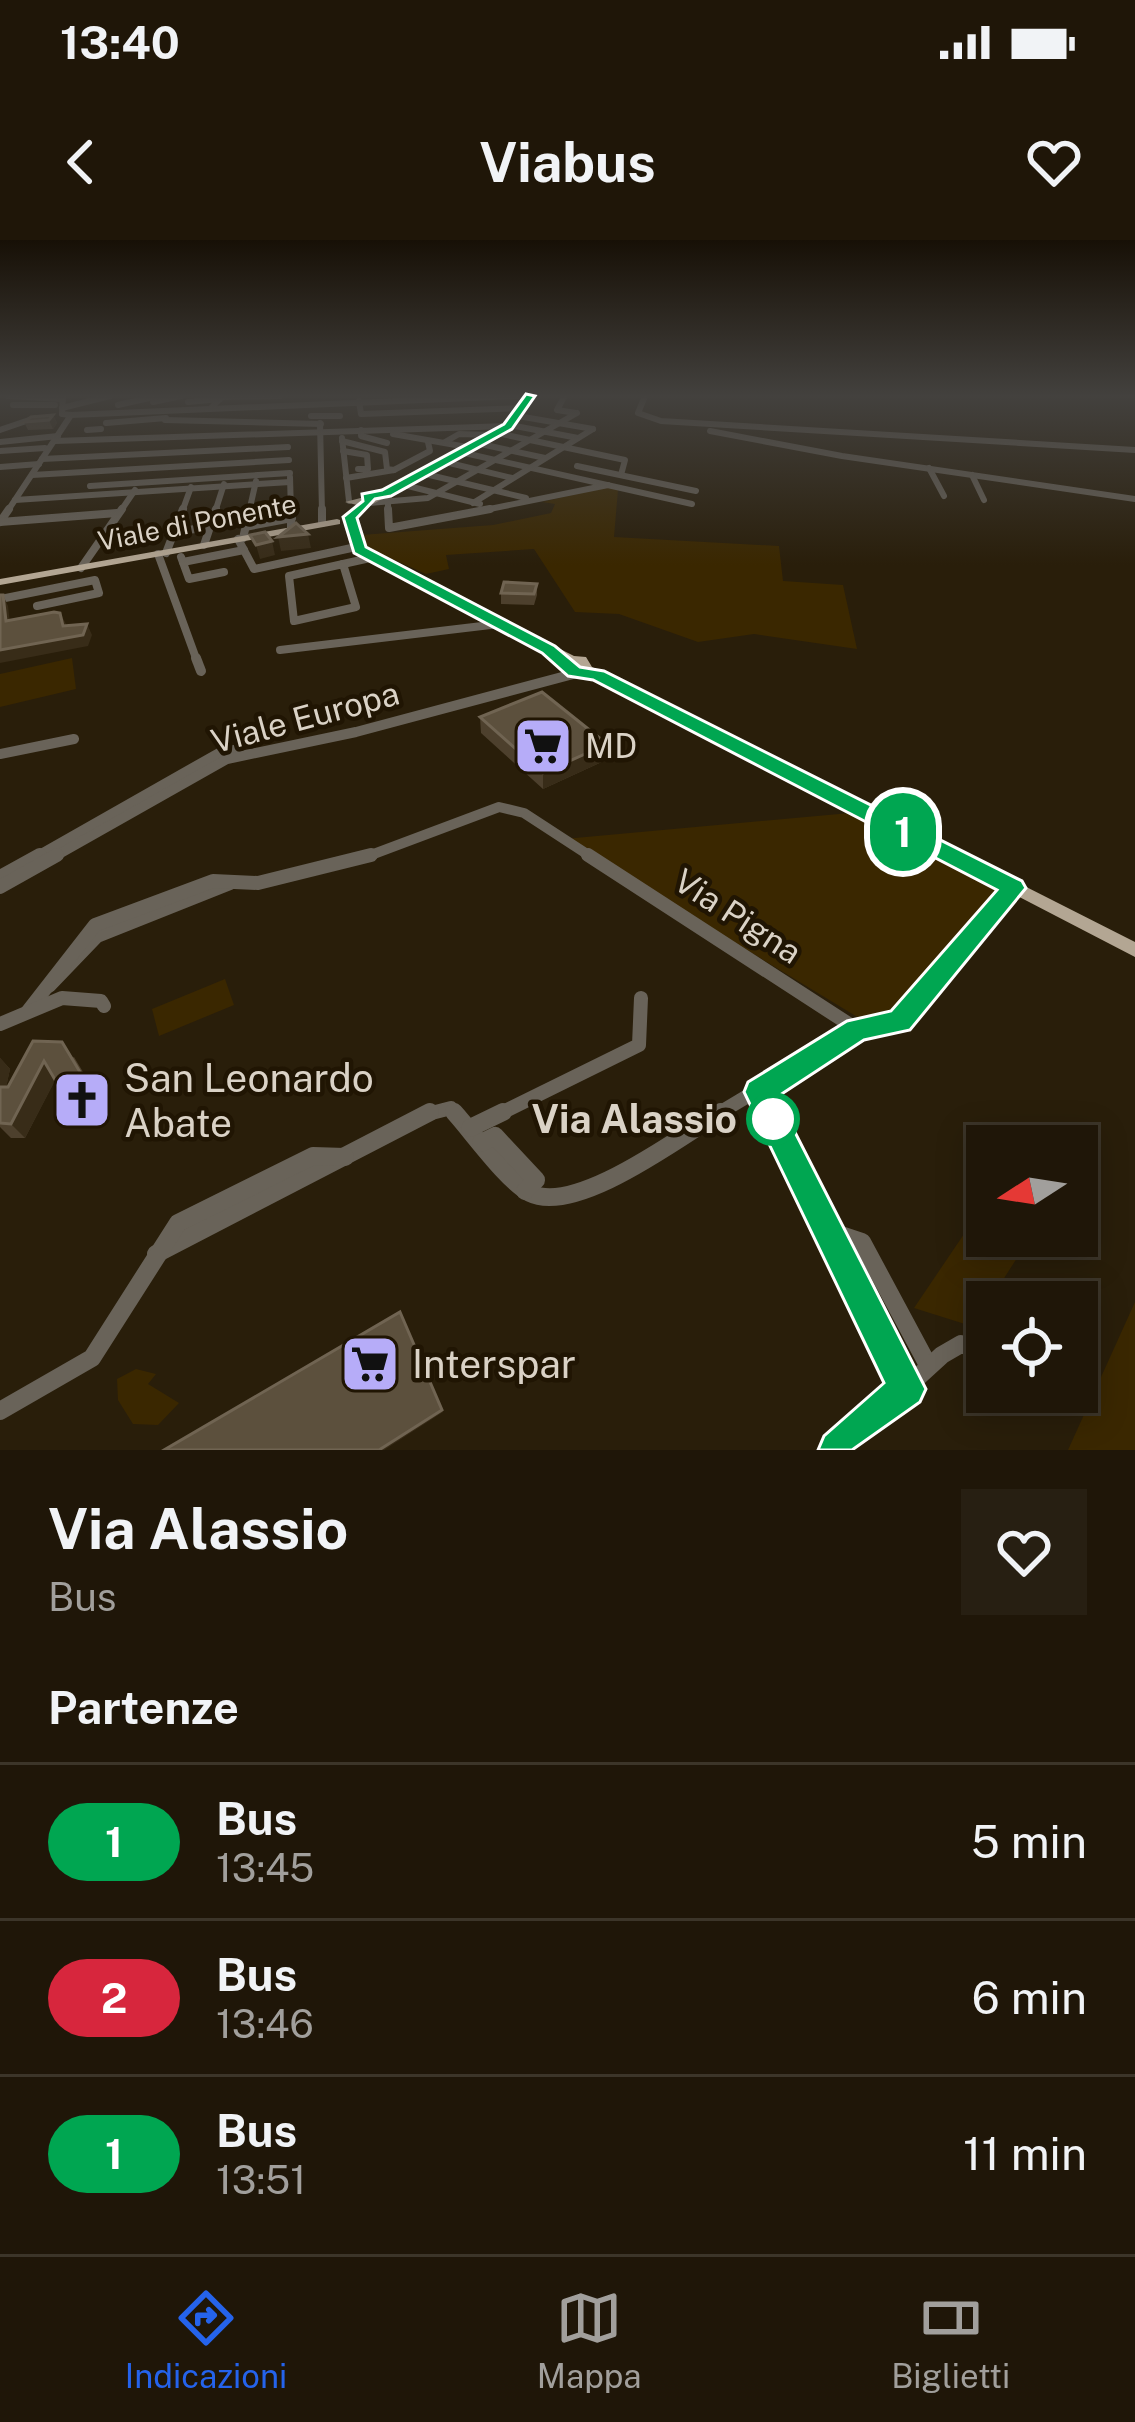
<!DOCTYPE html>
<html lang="it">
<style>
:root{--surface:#1f1608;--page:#271f12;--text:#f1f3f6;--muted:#a19f9c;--line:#3c3529;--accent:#2563eb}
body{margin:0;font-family:"Public Sans",sans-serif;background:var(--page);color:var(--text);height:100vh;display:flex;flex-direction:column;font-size:45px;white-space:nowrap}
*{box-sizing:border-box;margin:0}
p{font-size:39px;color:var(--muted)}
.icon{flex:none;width:66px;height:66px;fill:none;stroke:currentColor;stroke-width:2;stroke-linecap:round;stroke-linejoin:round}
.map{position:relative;height:1210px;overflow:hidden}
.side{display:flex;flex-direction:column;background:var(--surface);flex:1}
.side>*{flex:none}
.badge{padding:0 24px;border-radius:39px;font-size:42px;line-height:78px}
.needle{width:78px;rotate:258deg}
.controls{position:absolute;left:966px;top:885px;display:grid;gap:24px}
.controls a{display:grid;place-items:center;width:132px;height:132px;border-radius:0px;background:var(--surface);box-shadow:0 6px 30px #0003,0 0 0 3px var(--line);font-size:60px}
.map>.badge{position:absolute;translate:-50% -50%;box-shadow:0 0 0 6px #fff}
h2{padding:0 48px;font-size:45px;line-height:108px}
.round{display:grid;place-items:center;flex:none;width:126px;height:126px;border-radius:0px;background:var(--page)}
.overview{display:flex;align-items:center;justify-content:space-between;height:204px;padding:0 48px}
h1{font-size:57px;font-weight:700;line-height:90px}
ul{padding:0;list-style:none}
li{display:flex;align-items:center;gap:36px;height:156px;padding:0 48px;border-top:3px solid var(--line)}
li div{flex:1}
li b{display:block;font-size:45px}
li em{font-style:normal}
li .badge{min-width:132px;font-weight:700;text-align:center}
.status{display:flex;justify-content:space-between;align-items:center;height:84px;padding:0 60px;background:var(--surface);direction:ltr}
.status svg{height:33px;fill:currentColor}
header{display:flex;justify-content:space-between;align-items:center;height:156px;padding:0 48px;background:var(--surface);font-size:54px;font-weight:700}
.tab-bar{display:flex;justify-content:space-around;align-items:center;height:168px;border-top:3px solid var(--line);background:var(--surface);font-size:33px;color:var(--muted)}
.tab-bar a{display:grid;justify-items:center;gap:6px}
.tab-bar .on{color:var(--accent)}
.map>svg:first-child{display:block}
.green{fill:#3a2700}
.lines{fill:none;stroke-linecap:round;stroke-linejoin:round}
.minor-far4{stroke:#696359;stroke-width:6}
.minor-far3{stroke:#696359;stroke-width:8}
.minor-far2{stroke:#696359;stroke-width:10}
.minor-far1{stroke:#696359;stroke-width:14}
.minor{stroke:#696359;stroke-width:18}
.major{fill:#b3a693;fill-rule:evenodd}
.wall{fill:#4d402d}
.shaded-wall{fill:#382c18}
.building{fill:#5c503d;stroke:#706452;stroke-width:3}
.line{fill:#00a651;stroke:#fff;stroke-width:3}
.stop-dot{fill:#fff;stroke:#00a651;stroke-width:6}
.labels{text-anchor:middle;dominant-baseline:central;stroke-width:9;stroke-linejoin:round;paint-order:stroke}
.far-street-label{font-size:27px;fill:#dad2c6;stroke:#201503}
.street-label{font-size:33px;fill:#dad2c6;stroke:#201503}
.poi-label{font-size:33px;fill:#dad2c6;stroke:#201503;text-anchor:start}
.near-poi-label{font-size:39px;fill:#dad2c6;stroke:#201503;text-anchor:start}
.near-stop-label{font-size:39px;font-weight:bold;fill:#dad2c6;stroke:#201503;text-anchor:end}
</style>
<div class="status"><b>13:40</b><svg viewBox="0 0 49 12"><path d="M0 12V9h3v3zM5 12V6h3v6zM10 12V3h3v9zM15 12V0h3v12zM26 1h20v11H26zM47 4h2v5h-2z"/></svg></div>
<header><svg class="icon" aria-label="back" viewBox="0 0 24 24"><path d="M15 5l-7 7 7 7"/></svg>Viabus<svg class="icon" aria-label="heart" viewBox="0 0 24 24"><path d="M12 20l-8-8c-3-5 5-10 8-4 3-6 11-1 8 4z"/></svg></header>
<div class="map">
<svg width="1135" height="1210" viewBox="0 0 1135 1210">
<rect width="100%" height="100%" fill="#291e0a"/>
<!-- green -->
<g class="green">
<polygon points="607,247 618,250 614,297 779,306 783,341 843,345 857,409 754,394 698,402 619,374 575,372 534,309 446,315 449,329 426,334 365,307 361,295 493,285 551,273 555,264 542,262"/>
<polygon points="72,418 76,449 0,467 0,434"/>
<polygon points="850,573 1003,649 893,769 859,778 564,599"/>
<polygon points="225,739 234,765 159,796 152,769"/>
<polygon points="987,960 987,996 1045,996 1046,998 1042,1007 1030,998 979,1077 987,1081 987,1091 914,1068"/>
<polygon points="1135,1062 1135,1210 1068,1210"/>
<polygon points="136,1129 156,1134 148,1144 179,1163 158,1185 133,1184 118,1160 117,1139"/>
</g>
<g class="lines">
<!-- minor-far4 -->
<g class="minor-far4">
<polyline points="8,156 63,159"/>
<polyline points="63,156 62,174 71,175 517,156"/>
<polyline points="645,156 638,173 661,181 1135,210"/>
<polyline points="564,157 557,170 576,173"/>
<polyline points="359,161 361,174 523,168"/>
<polyline points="153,162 181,156"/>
<polyline points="188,162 220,159"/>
<polyline points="13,165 55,165"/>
<polyline points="118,165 158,156"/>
<polyline points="62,168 110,156"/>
<polyline points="211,168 222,157 280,156"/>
<polyline points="311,176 340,176"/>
<polyline points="518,176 593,189"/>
<polyline points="165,180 321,184"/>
<polyline points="106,183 166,178"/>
<polyline points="320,183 322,272"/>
<polyline points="510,185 578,198"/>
<polyline points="0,190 35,178"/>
<polyline points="87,190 101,189"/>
<polyline points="361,190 361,196 387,203"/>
<polyline points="710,191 842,216 1135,259"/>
<polyline points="497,193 625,220 621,235"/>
<polyline points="393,194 467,207"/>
<polyline points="342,198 349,261"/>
<polyline points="55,201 508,186"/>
<polyline points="342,201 385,212 387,229 394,230 346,238"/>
<polyline points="0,202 58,196"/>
<polyline points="445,202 459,194 492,195"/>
<polyline points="476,203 545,218"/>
<polyline points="0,211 45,208"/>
<polyline points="343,211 367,215 368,229 358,229"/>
<polyline points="460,212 692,264"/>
<polyline points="42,219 288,207"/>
<polyline points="441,221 512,238"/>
<polyline points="577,226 696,251"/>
<polyline points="0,227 39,224"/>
<polyline points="929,228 944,256"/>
<polyline points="394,230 430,211 428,202"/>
<polyline points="421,233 526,258"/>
<polyline points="32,235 289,220"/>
<polyline points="972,235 984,260"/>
<polyline points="290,237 291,272"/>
<polyline points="400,244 480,264"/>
<polyline points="90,246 290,233"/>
<polyline points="15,260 290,242"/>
<polyline points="388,261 388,272"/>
<polyline points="369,263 428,258 577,173"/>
<polyline points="473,263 593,189"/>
<polyline points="7,272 71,175"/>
<polyline points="120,272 135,250"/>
<polyline points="182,272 191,247"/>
<polyline points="215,272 224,244"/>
<polyline points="249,272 256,241"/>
<polyline points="475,272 608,245"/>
</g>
<!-- minor-far3 -->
<g class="minor-far3">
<polyline points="291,269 291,289"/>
<polyline points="322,269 322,283"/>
<polyline points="388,269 389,288 490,269"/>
<polyline points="0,282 9,269"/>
<polyline points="0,282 117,273"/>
<polyline points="245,287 292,278"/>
<polyline points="173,291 209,288"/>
<polyline points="102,297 143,294"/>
<polyline points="243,298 250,269"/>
<polyline points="238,299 254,329 356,307"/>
<polyline points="204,305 216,269"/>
<polyline points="166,313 183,269"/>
<polyline points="158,314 197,421"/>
<polyline points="181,317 189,339 224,332"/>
<polyline points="183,322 244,310"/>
<polygon points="343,324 356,367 294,381 289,336"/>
<polyline points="343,324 370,318"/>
<polyline points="81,328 122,269"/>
<polyline points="0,359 95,340 99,353 37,366"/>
<polyline points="280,410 499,384"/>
</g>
<!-- minor-far2 -->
<g class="minor-far2">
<polyline points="196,418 201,431"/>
<polyline points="0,514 74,499"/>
<polyline points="34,618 219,513 234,510"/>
<polyline points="52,618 227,519 356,492 577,433"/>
<polyline points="363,618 499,567 524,573 593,618"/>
</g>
<!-- minor-far1 -->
<g class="minor-far1">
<polyline points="588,615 858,790"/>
<polyline points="0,637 40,615"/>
<polyline points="0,647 57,615"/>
<polyline points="49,746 97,696 230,643"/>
<polyline points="28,771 95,685 213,641 258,643 371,615"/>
<polyline points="0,784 62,758 101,761 104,766"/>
<polyline points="759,852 770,875"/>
<polyline points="424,875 451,868 457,875"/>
<polyline points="497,875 639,805 641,758"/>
<polyline points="716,875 858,790 900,781 1014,648"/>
</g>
<!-- minor -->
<g class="minor">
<path d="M 454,872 C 473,893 507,941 530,953 C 576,976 681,896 721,872"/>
<polyline points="769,872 906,1149"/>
<polyline points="470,888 503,872"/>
<polyline points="481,903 495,896 536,940 525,951"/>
<polyline points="829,991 862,1002 928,1125"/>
<polyline points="156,1014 430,872"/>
<polyline points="0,1171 92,1118 178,983 313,916 345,917"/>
<polyline points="838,1210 942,1115 961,1104 982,1111"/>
</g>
<!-- major -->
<g class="major">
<polygon points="526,156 533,156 511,188 373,264 365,267 345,262 380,253 505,184"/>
<path d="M 351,277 L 356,280 L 359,301 L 369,313 L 574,416 L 586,417 L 592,427 L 1135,702 L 1135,717 L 589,434 C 580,441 570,439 564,429 L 566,422 L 363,317 L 349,302 L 346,280 Z"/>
<polygon points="337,279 340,280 340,284 0,345 0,339"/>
</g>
</g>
<!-- wall -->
<g class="wall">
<polygon points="53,175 57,183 53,189 28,190 24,182"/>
<polygon points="537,344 537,355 534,365 501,364 501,353"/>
<polygon points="480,477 606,520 543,549 481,493"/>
<polygon points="74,817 98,857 76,871 55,840 25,898 11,898 0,887 0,818 10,829 6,847"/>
</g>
<!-- shaded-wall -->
<g class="shaded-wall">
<polygon points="53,175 57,183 53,189 49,180"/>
<polygon points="308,294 311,308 281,311 278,297"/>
<polygon points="272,301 275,315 260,319 256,305"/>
<polygon points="3,355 8,366 11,392 6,381"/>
<polygon points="60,373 66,384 68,397 87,384 92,395 88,406 0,423 0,410 63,386"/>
<polygon points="607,504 606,520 543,549 543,533"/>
<polygon points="62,802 98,857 76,871 64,855"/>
<polygon points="0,818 10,829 3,862 0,859"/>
<polygon points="44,821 57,837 25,898 11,884"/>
<polygon points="442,1170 443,1172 384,1210 379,1210"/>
</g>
<!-- building -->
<g class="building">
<polygon points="53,175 49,180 24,182 31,177"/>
<polygon points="296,283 308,294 278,297"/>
<polygon points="265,292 272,301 256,305 250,295"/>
<polygon points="504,342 537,344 534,354 501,353"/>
<polygon points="0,355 3,355 6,381 54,372 60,373 63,386 87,384 83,395 0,410"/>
<polygon points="542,452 607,504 543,533 480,477"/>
<polygon points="33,801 62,802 86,842 64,855 44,821 11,884 0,883 0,847 8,847"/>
<polygon points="400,1072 442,1170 379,1210 164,1210"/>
</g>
<!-- sky -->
<linearGradient id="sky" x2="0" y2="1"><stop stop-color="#171006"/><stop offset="0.48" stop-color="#43413e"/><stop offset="1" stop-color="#43413e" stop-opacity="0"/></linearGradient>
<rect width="1135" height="325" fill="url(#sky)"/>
<!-- line -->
<polygon class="line" points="526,154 535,156 512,189 391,256 375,259 357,278 366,307 555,406 580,427 604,431 1022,641 1026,648 910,790 864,800 777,857 926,1149 920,1162 852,1210 818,1210 824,1196 884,1143 744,852 748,842 847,781 891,771 997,650 593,440 568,436 542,413 354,313 343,277 363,261 362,254 382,250 504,184"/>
<!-- icons -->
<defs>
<symbol id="supermarket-square" viewBox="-11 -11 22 22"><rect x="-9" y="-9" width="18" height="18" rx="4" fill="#b6acf8" stroke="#201503"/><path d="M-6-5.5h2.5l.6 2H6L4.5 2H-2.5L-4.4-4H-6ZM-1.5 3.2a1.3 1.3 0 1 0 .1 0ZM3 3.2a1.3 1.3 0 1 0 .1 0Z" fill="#111"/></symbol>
<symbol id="church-square" viewBox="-11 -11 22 22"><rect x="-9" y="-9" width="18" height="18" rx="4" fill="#b6acf8" stroke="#201503"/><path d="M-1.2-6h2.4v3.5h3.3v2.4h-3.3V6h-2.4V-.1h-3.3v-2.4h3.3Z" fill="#111"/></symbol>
</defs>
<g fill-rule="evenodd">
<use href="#supermarket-square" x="510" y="473" width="66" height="66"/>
<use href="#church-square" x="49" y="827" width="66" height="66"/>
<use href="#supermarket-square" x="337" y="1091" width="66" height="66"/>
</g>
<!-- markers -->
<circle class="stop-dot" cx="773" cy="879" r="24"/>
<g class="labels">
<!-- far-street labels -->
<g class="far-street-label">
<text transform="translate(197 282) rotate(-11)">Viale di Ponente</text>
</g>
<!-- street labels -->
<g class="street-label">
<text transform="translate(305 477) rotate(-15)">Viale Europa</text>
<text transform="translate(738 676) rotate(33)">Via Pigna</text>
</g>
<!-- poi labels -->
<g class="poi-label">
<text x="585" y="506">MD</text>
</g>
<!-- near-poi labels -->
<g class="near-poi-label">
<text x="124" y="838">San Leonardo<tspan x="124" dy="45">Abate</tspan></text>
<text x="412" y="1124">Interspar</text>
</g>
<!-- near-stop labels -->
<g class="near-stop-label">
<text x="737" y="879">Via Alassio</text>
</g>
</g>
</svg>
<div class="controls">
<a><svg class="needle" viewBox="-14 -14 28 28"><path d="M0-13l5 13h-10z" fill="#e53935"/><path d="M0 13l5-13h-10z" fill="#a19f9c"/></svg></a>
<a><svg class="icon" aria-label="locate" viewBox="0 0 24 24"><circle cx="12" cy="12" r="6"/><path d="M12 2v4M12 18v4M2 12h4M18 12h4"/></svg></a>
</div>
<b class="badge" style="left:903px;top:592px;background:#00a651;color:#fff">1</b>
</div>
<section class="side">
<div class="overview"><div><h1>Via Alassio</h1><p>Bus</p></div><a class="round"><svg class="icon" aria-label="heart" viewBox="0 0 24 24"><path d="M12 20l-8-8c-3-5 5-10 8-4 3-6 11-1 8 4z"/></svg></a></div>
<h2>Partenze</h2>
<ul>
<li><span class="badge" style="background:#00a651;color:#fff">1</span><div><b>Bus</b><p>13:45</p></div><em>5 min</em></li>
<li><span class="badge" style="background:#d7263d;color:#fff">2</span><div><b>Bus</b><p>13:46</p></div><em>6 min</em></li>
<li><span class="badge" style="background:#00a651;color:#fff">1</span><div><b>Bus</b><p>13:51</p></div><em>11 min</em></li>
</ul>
</section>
<nav class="tab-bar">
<a class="on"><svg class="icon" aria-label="directions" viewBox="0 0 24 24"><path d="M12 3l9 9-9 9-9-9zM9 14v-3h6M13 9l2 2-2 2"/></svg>Indicazioni</a>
<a><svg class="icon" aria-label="map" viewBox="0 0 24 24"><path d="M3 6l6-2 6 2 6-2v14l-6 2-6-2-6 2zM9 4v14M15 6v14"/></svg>Mappa</a>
<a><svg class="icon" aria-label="tickets" viewBox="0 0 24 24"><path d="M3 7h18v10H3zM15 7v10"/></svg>Biglietti</a>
</nav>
